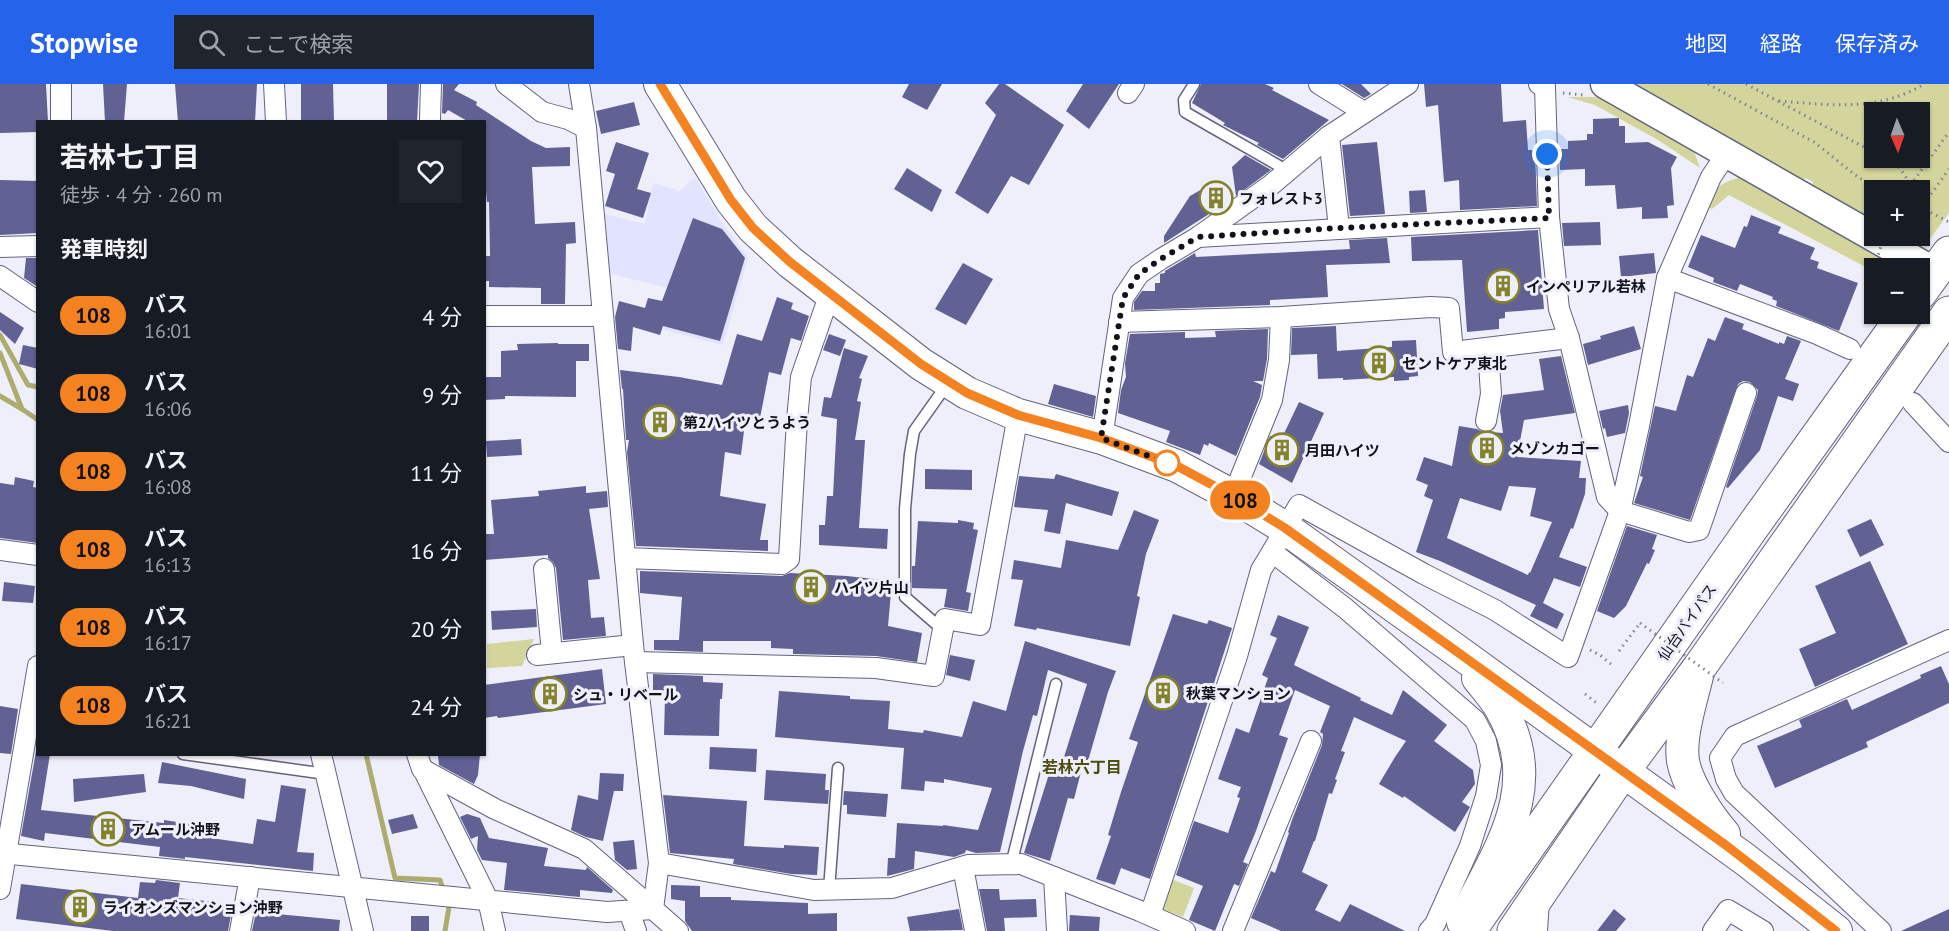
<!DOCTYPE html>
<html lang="ja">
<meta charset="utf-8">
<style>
:root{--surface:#171b24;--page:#20242c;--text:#f1f3f6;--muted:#9ea1a6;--accent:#2563eb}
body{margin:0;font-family:"PT Sans","Noto Sans JP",sans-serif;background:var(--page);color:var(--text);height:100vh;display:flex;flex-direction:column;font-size:22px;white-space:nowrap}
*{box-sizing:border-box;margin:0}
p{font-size:20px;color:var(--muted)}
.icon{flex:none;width:33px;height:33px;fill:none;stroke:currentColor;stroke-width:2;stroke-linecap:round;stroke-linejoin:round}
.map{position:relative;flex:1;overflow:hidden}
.drawer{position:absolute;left:36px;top:36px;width:450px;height:636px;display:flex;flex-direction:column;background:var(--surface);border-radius:0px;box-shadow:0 2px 4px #0004}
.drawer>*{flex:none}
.badge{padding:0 12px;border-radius:20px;font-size:21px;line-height:39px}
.needle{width:39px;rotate:178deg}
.buttons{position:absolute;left:1864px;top:18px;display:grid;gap:12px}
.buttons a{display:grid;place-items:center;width:66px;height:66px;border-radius:0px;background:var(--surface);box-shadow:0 2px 4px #0004;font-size:30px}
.you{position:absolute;width:30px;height:30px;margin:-15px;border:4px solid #fff;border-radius:50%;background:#1a73e8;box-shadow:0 0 0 9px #1a73e833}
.map>.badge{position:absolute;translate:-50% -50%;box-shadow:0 0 0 3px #fff}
h2{padding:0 24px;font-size:22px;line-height:54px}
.round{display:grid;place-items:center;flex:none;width:63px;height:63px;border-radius:0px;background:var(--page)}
.head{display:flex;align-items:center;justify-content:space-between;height:102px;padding:0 24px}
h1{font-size:28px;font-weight:700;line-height:45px}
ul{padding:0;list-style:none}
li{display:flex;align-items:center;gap:18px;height:78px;padding:0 24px}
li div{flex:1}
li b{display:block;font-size:22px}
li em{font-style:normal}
li .badge{min-width:66px;font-weight:700;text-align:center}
header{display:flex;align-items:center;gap:36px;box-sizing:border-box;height:84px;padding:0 30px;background:var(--accent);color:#fff}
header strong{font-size:28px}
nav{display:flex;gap:33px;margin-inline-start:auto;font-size:21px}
.search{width:420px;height:54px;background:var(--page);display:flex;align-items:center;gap:15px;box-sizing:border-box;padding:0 21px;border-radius:0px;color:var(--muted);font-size:22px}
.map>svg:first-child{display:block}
.built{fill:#e1e3ff}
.green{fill:#d4d59d;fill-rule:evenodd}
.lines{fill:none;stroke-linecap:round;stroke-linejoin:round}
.stream{stroke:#acac6f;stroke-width:5}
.building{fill:#616194;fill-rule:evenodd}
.lane-casing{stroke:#63647c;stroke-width:13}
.street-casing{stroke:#63647c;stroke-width:22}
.secondary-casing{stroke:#63647c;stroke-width:31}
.primary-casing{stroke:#63647c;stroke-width:34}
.highway-casing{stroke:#63647c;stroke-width:35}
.path{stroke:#84848e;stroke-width:3;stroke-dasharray:1.5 4.5;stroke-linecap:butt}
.lane{stroke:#fff;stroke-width:10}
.street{stroke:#fff;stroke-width:20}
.secondary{stroke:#fff;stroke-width:28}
.primary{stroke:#fff;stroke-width:32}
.highway{stroke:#fff;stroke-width:33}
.path-bridge{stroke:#84848e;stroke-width:3;stroke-dasharray:1.5 4.5;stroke-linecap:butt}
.line-casing{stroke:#fff;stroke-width:14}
.line{stroke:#f58220;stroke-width:9}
.walk{stroke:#12121b;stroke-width:6;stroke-dasharray:0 10.8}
.stop-dot{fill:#fff;stroke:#f58220;stroke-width:3}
.labels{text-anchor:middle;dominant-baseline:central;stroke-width:6;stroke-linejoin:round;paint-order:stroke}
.poi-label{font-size:15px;font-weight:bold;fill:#12121b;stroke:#eeeffa;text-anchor:start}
.street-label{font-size:15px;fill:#12121b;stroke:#eeeffa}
.neighbourhood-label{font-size:16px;font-weight:bold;fill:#4e4d0f;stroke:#eeeffa}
</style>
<header>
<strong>Stopwise</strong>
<div class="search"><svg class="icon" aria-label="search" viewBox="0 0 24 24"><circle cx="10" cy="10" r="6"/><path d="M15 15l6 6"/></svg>ここで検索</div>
<nav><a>地図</a><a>経路</a><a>保存済み</a></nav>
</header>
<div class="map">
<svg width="1949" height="847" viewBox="0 0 1949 847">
<rect width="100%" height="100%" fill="#eeeffa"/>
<!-- built -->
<polygon class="built" points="695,93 724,142 748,173 723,261 664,246 673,205 604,188 600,129 645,140 653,99 680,107"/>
<!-- green -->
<g class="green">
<path d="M 1620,0 L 1949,0 L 1949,129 L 1927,159 L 1913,152 L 1920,152 L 1920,106 L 1875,106 L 1875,141 L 1811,103 L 1813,98 L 1805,94 L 1802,99 L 1733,62 L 1715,46 ZM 1875,28 L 1920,28 L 1920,74 L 1875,74 Z"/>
<polygon points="1568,13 1595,13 1618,17 1692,61 1700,84 1658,56 1595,21"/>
<path d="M 1751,91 L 1904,184 L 1875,184 L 1875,188 L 1729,111 L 1712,125 L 1706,122 C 1716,98 1729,96 1751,91 Z"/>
<polygon points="534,555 522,582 487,584 487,560"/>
<polygon points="1171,795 1194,804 1183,833 1161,825"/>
</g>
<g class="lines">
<!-- stream -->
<g class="stream">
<polyline points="0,251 28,301 38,303"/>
<polyline points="0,269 22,325"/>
<polyline points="0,312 22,325 38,336"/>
<polyline points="366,670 395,794 440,796 444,808"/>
<polyline points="445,847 449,823 447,816"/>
</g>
</g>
<!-- building -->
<g class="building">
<polygon points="0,0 46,0 48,38 38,38 38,48 0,49"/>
<polygon points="103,0 127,0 124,38 105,38"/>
<polygon points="175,0 257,0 255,38 178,38"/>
<polygon points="301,0 333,0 334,38 301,38"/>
<polygon points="387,0 419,0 417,38 387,38"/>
<polygon points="443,0 459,0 454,6 477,18 476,21 531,57 546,64 570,63 570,82 532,83 535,140 575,138 576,159 566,160 565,220 541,220 541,204 489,203 489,197 484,197 484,172 490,172 489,118 487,118 484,86 484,38 469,38 448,26 445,30 442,29"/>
<polygon points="909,0 942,0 927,26 902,13"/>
<polygon points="999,0 1005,0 1064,41 1029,101 1011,92 988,130 955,109 996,31 985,19"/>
<polygon points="1083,0 1119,0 1089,45 1066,27"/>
<polygon points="1201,0 1265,0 1274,4 1272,6 1329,36 1283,75 1257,61 1259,59 1223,41 1225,39 1192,19"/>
<polygon points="1342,0 1361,0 1371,10 1364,14"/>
<polygon points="1424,0 1501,0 1503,38 1526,36 1528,66 1535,66 1537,122 1460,126 1459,96 1444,98 1438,21 1426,23"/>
<polygon points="634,18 640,41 601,50 596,27"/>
<polygon points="1619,34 1619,42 1625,42 1625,59 1648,58 1677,73 1671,84 1674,121 1667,122 1668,134 1642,135 1642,123 1617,125 1615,101 1585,102 1585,85 1560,86 1559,65 1568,65 1568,57 1587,56 1587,50 1593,50 1593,35"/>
<polygon points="616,58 649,69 637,105 651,109 643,134 605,122 615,90 606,87"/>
<polygon points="1377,58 1385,130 1350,132 1342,61"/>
<polygon points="1245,71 1271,86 1236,112 1232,83"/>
<polygon points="907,84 942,106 932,128 894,105"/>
<polygon points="0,96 38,97 38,149 0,151"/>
<polygon points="1211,100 1212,128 1164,159 1164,152 1190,112"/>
<polygon points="1425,106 1427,128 1410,129 1409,107"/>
<polygon points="1751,131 1781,143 1778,149 1815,164 1810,175 1819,178 1817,184 1858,199 1839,247 1776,222 1777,217 1772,215 1773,213 1740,200 1737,207 1713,198 1714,194 1688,183 1701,151 1735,164 1744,142 1747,143"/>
<polygon points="693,134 722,145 745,174 720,257 663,242 660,251 633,243 631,267 618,265 615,233 619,217 645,224 648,214 662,217"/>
<polygon points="1600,138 1601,161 1564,162 1562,139"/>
<polygon points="1538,146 1544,225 1505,228 1505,234 1499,235 1499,245 1467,248 1462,176 1412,177 1411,153"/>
<polygon points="1387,154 1390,179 1326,181 1328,213 1270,216 1270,221 1134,226 1134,218 1142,207 1155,207 1155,199 1160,199 1160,190 1165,189 1165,187 1195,169 1196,173 1350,165 1349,156"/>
<polygon points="1654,169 1656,189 1621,193 1619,172"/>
<polygon points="26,174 38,174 38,203 24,194"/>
<polygon points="963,179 993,195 966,241 935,225"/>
<polygon points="777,213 793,219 791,225 809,232 801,257 791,254 781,291 769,288 760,334 746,331 741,371 725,368 720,412 766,420 760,456 768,456 768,467 636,462 627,368 629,356 626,356 623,305 622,305 620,286 679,293 722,301 737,250 762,257"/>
<polygon points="0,228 24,244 15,260 0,246"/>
<polygon points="1725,233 1744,240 1742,245 1779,260 1779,258 1784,260 1787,252 1801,257 1785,295 1799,300 1793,317 1778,312 1760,366 1728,404 1726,403 1757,312 1758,306 1750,298 1743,297 1738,300 1690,436 1634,419 1643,393 1640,392 1655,322 1676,327 1687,291 1693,293 1708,254 1715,257"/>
<polygon points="1336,242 1337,267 1392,263 1392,257 1416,256 1418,292 1409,293 1409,296 1394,297 1394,293 1343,296 1343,294 1318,295 1317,270 1291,271 1292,244"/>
<polygon points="1634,242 1641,265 1588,281 1583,260 1601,255 1600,252"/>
<polygon points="1268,245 1267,275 1263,297 1253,297 1262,301 1260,313 1236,372 1209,359 1208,362 1204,360 1200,371 1166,358 1170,347 1118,329 1121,306 1126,293 1125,279 1130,250 1185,248 1185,254 1216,253 1215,247"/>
<polygon points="829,250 846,256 840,272 823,266"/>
<polygon points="558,259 558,260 589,260 589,277 576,277 576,313 505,312 505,315 484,316 484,293 501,293 501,267 518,266 517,260"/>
<polygon points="23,261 38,264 38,285 19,280"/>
<polygon points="844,264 868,272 859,294 862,295 857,317 861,318 855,356 865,356 859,444 888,445 887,465 819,461 819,441 825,441 827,412 833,412 837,335 821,332 824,313 831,314"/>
<path d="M 1561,272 L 1575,329 L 1524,336 L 1517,373 L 1581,377 L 1579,394 L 1586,394 L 1585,410 L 1573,445 L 1571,444 L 1559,473 L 1587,483 L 1580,503 L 1554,494 L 1543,519 L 1564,530 L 1557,545 L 1530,532 L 1536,521 L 1440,477 L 1416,468 L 1433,416 L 1424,412 L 1428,401 L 1416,396 L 1424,373 L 1452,382 L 1459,342 L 1477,345 L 1484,349 L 1491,348 L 1503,349 L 1500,327 L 1503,311 L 1544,306 L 1539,275 ZM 1509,402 L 1536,404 L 1530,432 L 1552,438 L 1530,489 L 1529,488 L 1528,491 L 1447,454 L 1460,414 L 1501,427 Z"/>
<polygon points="1054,300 1096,312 1093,333 1048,320"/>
<polygon points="1299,318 1324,329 1292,399 1259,380 1270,352 1281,356"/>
<polygon points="1628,321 1629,329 1625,349 1607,353 1605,344 1603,345 1599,327"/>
<polygon points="521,355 522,371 487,373 486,357"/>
<polygon points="925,385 972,386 972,406 925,405"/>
<polygon points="1056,390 1119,408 1112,432 1066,419 1060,450 1044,447 1048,426 1014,423 1019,392 1054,395"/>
<polygon points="15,393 34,397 33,403 38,404 38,459 0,454 0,399 14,401"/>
<polygon points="586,402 586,409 607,407 608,423 589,425 600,495 588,496 591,534 604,533 606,552 563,556 556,484 553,478 548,474 548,471 484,476 484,450 494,450 491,416 539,412 538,407"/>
<polygon points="1134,426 1159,436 1146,470 1137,512 1140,513 1130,562 1037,544 1036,546 1014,542 1023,496 1011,495 1014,476 1061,484 1066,456 1118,466"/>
<polygon points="1871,435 1884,461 1860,473 1847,446"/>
<polygon points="958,436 974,439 973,445 978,446 966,508 971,509 968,527 944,523 947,505 912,504 912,482 915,482 918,437 958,439"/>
<polygon points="1627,442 1657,451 1652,465 1655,466 1649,480 1647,479 1626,522 1614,534 1597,527"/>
<polygon points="1870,477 1908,560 1815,603 1799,565 1836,549 1815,502"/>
<polygon points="640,487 782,492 790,489 847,492 892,497 888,542 922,549 917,578 876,572 793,570 793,565 771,564 771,557 703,557 703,568 654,566 654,556 679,556 682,513 640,509"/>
<polygon points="4,498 35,502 33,519 2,517"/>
<polygon points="536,525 537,543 492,546 491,527"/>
<polygon points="1173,530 1207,540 1209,536 1232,544 1150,795 1121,784 1115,801 1096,795 1111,752 1108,751 1121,708 1138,658 1129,655"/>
<polygon points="1278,531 1309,543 1294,581 1361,614 1360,616 1392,631 1403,606 1447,641 1434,657 1473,686 1475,700 1462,718 1470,723 1455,748 1404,712 1403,714 1379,700 1395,673 1406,657 1354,633 1341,667 1345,668 1335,695 1337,696 1332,710 1329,709 1315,757 1314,757 1302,788 1328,801 1315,826 1340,838 1350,820 1405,847 1281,847 1251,834 1271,787 1275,789 1289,749 1288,748 1292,736 1322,661 1323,650 1320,648 1330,622 1295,606 1279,651 1288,654 1256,747 1243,778 1248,780 1239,802 1234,800 1215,847 1189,836 1203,802 1176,791 1194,737 1228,749 1240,714 1237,713 1241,703 1218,695 1236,644 1249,649 1268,594 1262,591 1277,554 1270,551"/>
<polygon points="1025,557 1116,587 1108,608 1088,677 1084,676 1074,715 1068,714 1050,777 1024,769 1049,690 1058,692 1087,600 1048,586 1037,632 1033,631 1023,667 1000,768 976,769 966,766 965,769 954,773 915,767 914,785 887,792 888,774 895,774 897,739 943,742 943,741 978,746 992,704 944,695 944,699 925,697 924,707 901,705 904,664 775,653 779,607 850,612 850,615 890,617 888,645 923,649 924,646 962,653 973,617 1006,627"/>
<polygon points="950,571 975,576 970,597 946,591"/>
<polygon points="1941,582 1949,600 1949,619 1866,658 1868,663 1775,704 1757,662 1802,643 1799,636 1847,615 1852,626 1921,594 1920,591"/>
<polygon points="602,585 606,620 498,634 497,632 484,634 484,601"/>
<polygon points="653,590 703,592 703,598 723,599 722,615 720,615 719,652 664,651 665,613 653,613"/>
<polygon points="0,622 18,625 11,670 0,669"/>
<polygon points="38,656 38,670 50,670 41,726 164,739 164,736 190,740 189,751 253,760 257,735 275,738 281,701 306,705 297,768 314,769 313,787 185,773 185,775 159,772 160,763 45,749 44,757 21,752"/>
<polygon points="710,663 757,665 756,688 709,685"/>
<polygon points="452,670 480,670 478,691 474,700 439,681 438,672"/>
<polygon points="162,678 246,695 244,715 191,702 158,699"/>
<polygon points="766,686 826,690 825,706 829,706 828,720 764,716"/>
<polygon points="600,689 624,690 623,707 614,707 603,757 586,753 571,746 578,711 598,716"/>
<polygon points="144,690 146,708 74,718 73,695"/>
<polygon points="844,707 888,710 886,733 847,730 847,721 843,721"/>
<polygon points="663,711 747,717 744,762 784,764 784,761 819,763 817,791 791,790 733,780 734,775 670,769"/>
<polygon points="413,730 418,744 392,750 388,736"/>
<polygon points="467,730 480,734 489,754 548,764 544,782 586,786 587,783 613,806 612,809 580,806 580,813 504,806 507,779 482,776 477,766 478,752 471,755 460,733"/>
<polygon points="634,756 637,785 627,786 615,776 613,758"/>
<polygon points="156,796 180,799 178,814 233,820 228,847 113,847 16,835 21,800 138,814 140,798 155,799"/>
<polygon points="671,801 700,802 700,813 731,813 731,816 808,819 808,830 837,829 837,847 692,847 685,837 685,817 671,815"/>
<polygon points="979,805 999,805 1000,816 1036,815 1037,833 1004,834 1005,847 987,847"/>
<polygon points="959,825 963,846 910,847 907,833"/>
<polygon points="1614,825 1626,835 1616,847 1597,847"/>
<polygon points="1949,825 1949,847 1901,847"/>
<polygon points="256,828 340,836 339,847 252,847"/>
<polygon points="1070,831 1100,833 1099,847 1069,847"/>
<rect x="411" y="832" width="18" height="15"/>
</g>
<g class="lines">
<defs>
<g id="lane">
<polyline points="1194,0 1184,16 1185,28 1288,87"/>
<polyline points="943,546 905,513 905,425 910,370 914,347 948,299"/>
<polyline points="183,670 326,690"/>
<polyline points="1011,781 1056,600"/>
<polyline points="829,806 838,684"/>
</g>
<g id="street">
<polyline points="61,0 61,38"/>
<polyline points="274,0 276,38"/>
<polyline points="506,0 542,28 568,35 586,44"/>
<polyline points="579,0 586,44 633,561 659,779 653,825 678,847"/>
<polyline points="1319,0 1359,25 1362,30"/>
<polyline points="1539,0 1545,3 1549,133 1559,225 1569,254 1607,413 1620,427 1689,448 1699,446 1746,309"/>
<polyline points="1128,9 1134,0"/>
<polyline points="430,36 431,0"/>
<polyline points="1329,52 1339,144"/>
<polyline points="1198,153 1549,133"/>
<polyline points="0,163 38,162"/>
<polyline points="0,192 38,218"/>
<polyline points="1667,194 1817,250 1850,265"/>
<polyline points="484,232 603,232"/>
<polyline points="1119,238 1281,233 1431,223 1449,224 1453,268 1569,254"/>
<polyline points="1913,319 1949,358"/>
<polyline points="1486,337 1491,310 1488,264"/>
<polyline points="1102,354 1123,214 1139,190 1161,175 1198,153 1271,101 1329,52 1408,0"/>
<polyline points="1233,412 1272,316 1279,276 1281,233"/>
<polyline points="0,466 38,471"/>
<polyline points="625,474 782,480 789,475 797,336 801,293 830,209"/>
<polyline points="544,485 552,569"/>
<polyline points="537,571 633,561"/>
<polyline points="635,578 876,584 934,592 945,535 980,541 1018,331"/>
<polyline points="321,670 363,847"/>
<polyline points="422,683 488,816 495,847"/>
<polyline points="0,769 607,828 653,825 584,765 495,725 422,685 417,670"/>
<polyline points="659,779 814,806 892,804 968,781 1021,780 1140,827 1185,847"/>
<polyline points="963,783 975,847"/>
<polyline points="1054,793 1057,847"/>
<polyline points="0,805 38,582"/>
<polyline points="629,827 636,847"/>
<polyline points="1150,831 1237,572 1261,486 1272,468"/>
<polyline points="240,847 250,793"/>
<polyline points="1233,847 1311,657"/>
<polyline points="1429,847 1435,840 1470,762 1486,712 1491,681 1486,657 1475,636 1345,524 1272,468 1299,421 1424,490 1495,526 1568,573 1620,427 1639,342 1667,194 1711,93 1727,69"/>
<polyline points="1537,847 1539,816"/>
<polyline points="1713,847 1728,826 1763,847"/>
<polyline points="1881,847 1734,709 1726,695 1720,674 1735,652 1949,556"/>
</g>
<polyline id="secondary" points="1605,0 1935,188"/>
<g id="primary">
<polyline points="660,0 731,116 753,144 790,178 921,280 967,309 1018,331 1102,354 1177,382 1233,412 1285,444 1457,567 1746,776 1836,847"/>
<path d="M 1699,584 C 1693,610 1679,651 1683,677 C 1687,700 1709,733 1724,750"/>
<path d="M 1463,838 C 1498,767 1547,702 1500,623 C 1494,613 1485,603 1478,594"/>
</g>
<g id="highway">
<polyline points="1920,209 1949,169"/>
<polyline points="1469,847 1751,445 1905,230"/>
<polyline points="1514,847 1623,687 1699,584 1949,229"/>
</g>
</defs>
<!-- lane casing -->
<use href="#lane" class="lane-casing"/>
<!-- street casing -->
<use href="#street" class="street-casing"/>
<!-- secondary casing -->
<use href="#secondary" class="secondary-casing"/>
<!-- primary casing -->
<use href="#primary" class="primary-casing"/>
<!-- highway casing -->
<use href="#highway" class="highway-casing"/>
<!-- path -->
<g class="path">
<polyline points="1708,0 1814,58 1859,94 1886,106"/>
<polyline points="1746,0 1875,69"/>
<polyline points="1563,9 1583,11"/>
<path d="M 1779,17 C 1829,21 1879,28 1924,0"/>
<polyline points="1883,74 1898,82 1915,106"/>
<polyline points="1924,120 1949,85"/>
<polyline points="1920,123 1949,138"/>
<polyline points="1920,139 1927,126"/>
<polyline points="1590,566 1600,571 1611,580"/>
<polyline points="1619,567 1640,539"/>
<polyline points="1585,610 1598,620"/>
</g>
<!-- lane -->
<use href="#lane" class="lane"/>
<!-- street -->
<use href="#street" class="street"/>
<!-- secondary -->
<use href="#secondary" class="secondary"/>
<!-- primary -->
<use href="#primary" class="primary"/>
<!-- highway -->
<use href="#highway" class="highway"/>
<!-- path-bridge -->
<g class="path-bridge">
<polyline points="1907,106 1949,48"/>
<polyline points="1868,205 1884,152"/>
<polyline points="1640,539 1723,599"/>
</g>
</g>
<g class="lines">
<defs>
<polyline id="line" points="660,0 731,116 753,144 790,178 921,280 967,309 1018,331 1101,354 1177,382 1233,412 1285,444 1727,762 1836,847"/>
</defs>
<!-- line casing -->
<use href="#line" class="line-casing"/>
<!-- line -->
<use href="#line" class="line"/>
<!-- walk -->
<polyline class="walk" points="1167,379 1101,354 1123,214 1139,190 1161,175 1198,153 1339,144 1549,134 1547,70"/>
</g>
<!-- icons -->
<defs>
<symbol id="building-ring" viewBox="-11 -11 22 22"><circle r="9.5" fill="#eeeffa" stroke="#84832c" stroke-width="1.5"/><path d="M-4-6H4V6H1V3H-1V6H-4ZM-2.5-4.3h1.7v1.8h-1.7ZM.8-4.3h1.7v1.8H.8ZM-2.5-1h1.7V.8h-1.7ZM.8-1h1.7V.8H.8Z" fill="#84832c"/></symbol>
</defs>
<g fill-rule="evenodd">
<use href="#building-ring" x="1197" y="95" width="38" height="38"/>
<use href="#building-ring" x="1484" y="183" width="38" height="38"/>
<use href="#building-ring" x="1360" y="260" width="38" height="38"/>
<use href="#building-ring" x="641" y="319" width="38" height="38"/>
<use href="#building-ring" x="1468" y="345" width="38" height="38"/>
<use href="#building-ring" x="1263" y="347" width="38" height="38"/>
<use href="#building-ring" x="792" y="484" width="38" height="38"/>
<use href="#building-ring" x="1144" y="590" width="38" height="38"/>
<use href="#building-ring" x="531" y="591" width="38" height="38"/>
<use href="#building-ring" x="89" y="726" width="38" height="38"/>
<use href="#building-ring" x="61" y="804" width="38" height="38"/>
</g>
<!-- markers -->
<circle class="stop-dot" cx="1167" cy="379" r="12"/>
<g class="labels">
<!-- poi labels -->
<g class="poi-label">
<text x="1239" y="114">フォレスト3</text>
<text x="1526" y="202">インペリアル若林</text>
<text x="1402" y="279">セントケア東北</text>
<text x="683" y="338">第2ハイツとうよう</text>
<text x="1510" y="364">メゾンカゴー</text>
<text x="1305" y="366">月田ハイツ</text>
<text x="834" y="503">ハイツ片山</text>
<text x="1186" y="609">秋葉マンション</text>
<text x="573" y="610">シュ・リベール</text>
<text x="131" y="745">アムール沖野</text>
<text x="103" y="823">ライオンズマンション沖野</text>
</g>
<!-- street labels -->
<g class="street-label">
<text transform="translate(1687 538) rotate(-55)">仙台バイパス</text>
</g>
<!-- neighbourhood labels -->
<g class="neighbourhood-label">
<text x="1082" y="683">若林六丁目</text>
</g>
</g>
</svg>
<div class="buttons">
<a><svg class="needle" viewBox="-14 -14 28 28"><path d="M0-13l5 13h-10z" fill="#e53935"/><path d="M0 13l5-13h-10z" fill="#9ea1a6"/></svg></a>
<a>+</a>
<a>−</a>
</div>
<div class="you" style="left:1547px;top:70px"></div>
<b class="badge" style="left:1240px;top:416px;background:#f58220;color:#111">108</b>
<section class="drawer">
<div class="head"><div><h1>若林七丁目</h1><p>徒歩 · 4 分 · 260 m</p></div><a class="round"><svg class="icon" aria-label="heart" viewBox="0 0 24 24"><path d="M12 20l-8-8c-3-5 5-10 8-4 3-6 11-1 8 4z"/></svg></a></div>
<h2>発車時刻</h2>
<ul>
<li><span class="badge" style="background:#f58220;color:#111">108</span><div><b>バス</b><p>16:01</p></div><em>4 分</em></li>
<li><span class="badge" style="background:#f58220;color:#111">108</span><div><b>バス</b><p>16:06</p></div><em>9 分</em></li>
<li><span class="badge" style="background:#f58220;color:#111">108</span><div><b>バス</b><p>16:08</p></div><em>11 分</em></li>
<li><span class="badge" style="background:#f58220;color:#111">108</span><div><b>バス</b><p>16:13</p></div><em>16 分</em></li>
<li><span class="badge" style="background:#f58220;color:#111">108</span><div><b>バス</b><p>16:17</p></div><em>20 分</em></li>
<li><span class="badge" style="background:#f58220;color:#111">108</span><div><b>バス</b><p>16:21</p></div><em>24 分</em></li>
</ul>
</section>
</div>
